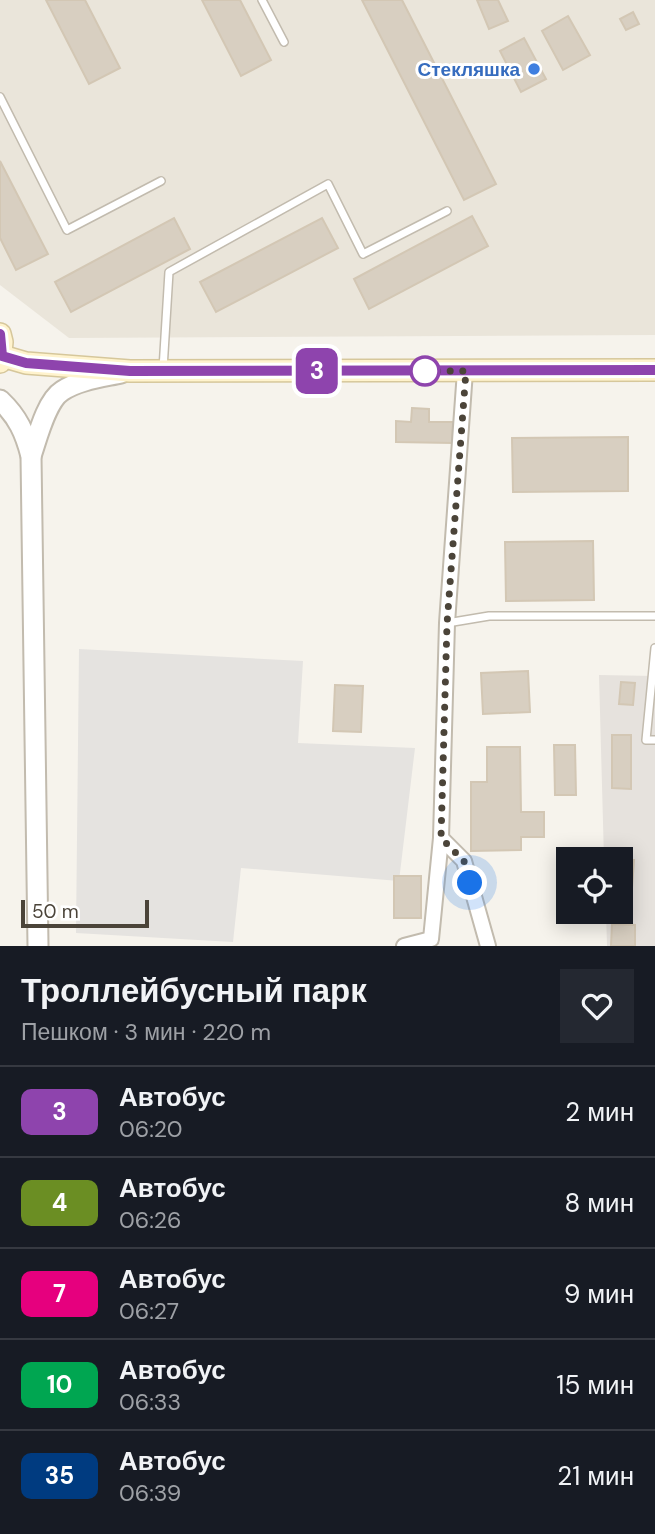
<!DOCTYPE html>
<html lang="ru">
<meta charset="utf-8">
<style>
:root{--surface:#171b24;--page:#242831;--text:#f1f3f6;--muted:#9ea1a6;--line:#363941}
body{margin:0;font-family:"DM Sans",sans-serif;background:var(--page);color:var(--text);height:100vh;display:flex;flex-direction:column;font-size:26px;white-space:nowrap}
*{box-sizing:border-box;margin:0}
p{font-size:23px;color:var(--muted)}
.icon{flex:none;width:38px;height:38px;fill:none;stroke:currentColor;stroke-width:2;stroke-linecap:round;stroke-linejoin:round}
.map{position:relative;height:946px;overflow:hidden}
.sheet{display:flex;flex-direction:column;background:var(--surface);flex:1}
.sheet>*{flex:none}
.badge{padding:0 14px;border-radius:10px;font-size:24px;line-height:46px}
.tools{position:absolute;left:556px;top:847px;display:grid;gap:14px}
.tools a{display:grid;place-items:center;width:77px;height:77px;border-radius:0px;background:var(--surface);box-shadow:0 4px 18px #0003;font-size:35px}
.scale{position:absolute;left:21px;bottom:18px;width:128px;box-sizing:border-box;padding-left:7px;border:4px solid #4b4439;border-top:0;font-size:19px;line-height:24px;white-space:nowrap;color:#4b4439;-webkit-text-stroke:5px #fff;paint-order:stroke}
.you{position:absolute;width:35px;height:35px;margin:-18px;border:5px solid #fff;border-radius:50%;background:#1a73e8;box-shadow:0 0 0 10px #1a73e833}
.map>.badge{position:absolute;translate:-50% -50%;box-shadow:0 0 0 4px #fff}
.round{display:grid;place-items:center;flex:none;width:74px;height:74px;border-radius:0px;background:var(--page)}
.headline{display:flex;align-items:center;justify-content:space-between;height:119px;padding:0 21px}
h1{font-size:33px;font-weight:600;line-height:52px}
ul{padding:0;list-style:none}
li{display:flex;align-items:center;gap:21px;height:91px;padding:0 21px;border-top:2px solid var(--line)}
li div{flex:1}
li b{display:block;font-size:26px}
li em{font-style:normal}
li .badge{min-width:77px;font-weight:700;text-align:center}
.map>svg:first-child{display:block}
.residential{fill:#eae5da}
.industrial{fill:#e6e2dd}
.parking{fill:#e5e3e0}
.building{fill:#d8cfc1;stroke:#d3c7b4;stroke-width:2}
.lines{fill:none;stroke-linecap:round;stroke-linejoin:round}
.service-casing{stroke:#c2bbae;stroke-width:10}
.minor-casing{stroke:#c2bbae;stroke-width:18}
.tertiary-casing{stroke:#c2bbae;stroke-width:23}
.secondary-casing{stroke:#d6c79b;stroke-width:24}
.service{stroke:#fff;stroke-width:7}
.minor{stroke:#fff;stroke-width:14}
.tertiary{stroke:#fff;stroke-width:19}
.secondary{stroke:#fff3cd;stroke-width:21}
.line-casing{stroke:#fff;stroke-width:16}
.line{stroke:#8e44ad;stroke-width:10}
.walk{stroke:#4b4439;stroke-width:7;stroke-dasharray:0 12.6}
.shop-dot{fill:#3f7fe0;stroke:#fff;stroke-width:2.5}
.stop-dot{fill:#fff;stroke:#8e44ad;stroke-width:3.5}
.labels{text-anchor:middle;dominant-baseline:central;stroke-width:6;stroke-linejoin:round;paint-order:stroke}
.shop-label{font-size:19px;font-weight:bold;fill:#366cbe;stroke:#fff;text-anchor:end}
</style>
<div class="map">
<svg width="655" height="946" viewBox="0 0 655 946">
<rect width="100%" height="100%" fill="#f6f3ec"/>
<!-- residential -->
<polygon class="residential" points="0,0 655,0 655,335 69,338 0,285"/>
<!-- industrial -->
<polygon class="industrial" points="599,675 655,676 655,946 607,946 606,912 621,912 621,859 604,859"/>
<!-- parking -->
<polygon class="parking" points="79,649 303,661 298,743 415,748 399,881 241,868 233,942 76,933"/>
<!-- building -->
<g class="building">
<polygon points="46,0 85,0 120,68 89,84"/>
<polygon points="202,0 240,0 271,60 241,76"/>
<polygon points="362,0 402,0 496,184 464,200"/>
<polygon points="477,0 498,0 508,21 489,29"/>
<polygon points="633,12 639,24 626,30 620,19"/>
<polygon points="568,16 590,55 563,70 542,31"/>
<polygon points="524,38 546,79 521,92 500,51"/>
<polygon points="0,161 48,254 16,270 0,238"/>
<polygon points="472,216 488,246 369,309 354,279"/>
<polygon points="174,218 190,249 71,312 55,282"/>
<polygon points="322,218 338,248 216,312 200,282"/>
<polygon points="412,408 429,409 429,422 453,422 452,443 396,442 396,421 411,422"/>
<polygon points="628,437 628,491 513,492 512,438"/>
<polygon points="593,541 594,600 506,601 505,542"/>
<polygon points="528,671 530,712 483,714 481,673"/>
<polygon points="621,682 635,683 633,705 619,704"/>
<polygon points="335,685 363,686 361,732 333,731"/>
<polygon points="612,735 631,735 631,789 612,788"/>
<polygon points="554,745 575,745 576,795 555,795"/>
<polygon points="487,747 520,747 521,812 544,812 544,837 521,837 521,850 471,851 471,782 487,782"/>
<polygon points="614,859 634,860 632,888 621,887 621,859"/>
<rect x="394" y="876" width="27" height="42"/>
<polygon points="612,924 635,925 635,946 611,946"/>
</g>
<g class="lines">
<defs>
<g id="service">
<polyline points="262,0 284,42"/>
<polyline points="0,97 67,230 161,181"/>
<polyline points="163,369 169,272 328,184 363,254 447,211"/>
<polyline points="447,623 489,616 655,616"/>
<polyline points="655,648 646,740 655,740"/>
</g>
<g id="minor">
<polyline points="441,838 464,861 488,946"/>
<polyline points="404,946 431,939 441,838 447,623 465,371"/>
</g>
<g id="tertiary">
<path d="M 0,400 C 18,417 25,433 31,456 L 38,946"/>
<path d="M 31,456 C 37,439 46,401 62,391 C 78,380 103,377 121,373"/>
</g>
<g id="secondary">
<polyline points="0,334 2,342 0,362"/>
<polyline points="2,356 26,363 130,371 655,370"/>
</g>
</defs>
<!-- service casing -->
<use href="#service" class="service-casing"/>
<!-- minor casing -->
<use href="#minor" class="minor-casing"/>
<!-- tertiary casing -->
<use href="#tertiary" class="tertiary-casing"/>
<!-- secondary casing -->
<use href="#secondary" class="secondary-casing"/>
<!-- service -->
<use href="#service" class="service"/>
<!-- minor -->
<use href="#minor" class="minor"/>
<!-- tertiary -->
<use href="#tertiary" class="tertiary"/>
<!-- secondary -->
<use href="#secondary" class="secondary"/>
</g>
<g class="lines">
<defs>
<polyline id="line" points="0,334 2,356 26,363 130,371 655,370"/>
</defs>
<!-- line casing -->
<use href="#line" class="line-casing"/>
<!-- line -->
<use href="#line" class="line"/>
<!-- walk -->
<polyline class="walk" points="425,371 466,371 447,624 441,838 464,861 470,883"/>
</g>
<!-- markers -->
<circle class="shop-dot" cx="534" cy="69" r="7"/>
<circle class="stop-dot" cx="425" cy="371" r="14"/>
<g class="labels">
<!-- shop labels -->
<g class="shop-label">
<text x="520" y="69">Стекляшка</text>
</g>
</g>
</svg>
<div class="tools">
<a><svg class="icon" aria-label="locate" viewBox="0 0 24 24"><circle cx="12" cy="12" r="6"/><path d="M12 2v4M12 18v4M2 12h4M18 12h4"/></svg></a>
</div>
<div class="scale">50 m</div>
<div class="you" style="left:470px;top:883px"></div>
<b class="badge" style="left:317px;top:371px;background:#8e44ad;color:#fff">3</b>
</div>
<section class="sheet">
<div class="headline"><div><h1>Троллейбусный парк</h1><p>Пешком · 3 мин · 220 m</p></div><a class="round"><svg class="icon" aria-label="heart" viewBox="0 0 24 24"><path d="M12 20l-8-8c-3-5 5-10 8-4 3-6 11-1 8 4z"/></svg></a></div>
<ul>
<li><span class="badge" style="background:#8e44ad;color:#fff">3</span><div><b>Автобус</b><p>06:20</p></div><em>2 мин</em></li>
<li><span class="badge" style="background:#6b8e23;color:#fff">4</span><div><b>Автобус</b><p>06:26</p></div><em>8 мин</em></li>
<li><span class="badge" style="background:#e6007e;color:#fff">7</span><div><b>Автобус</b><p>06:27</p></div><em>9 мин</em></li>
<li><span class="badge" style="background:#00a651;color:#fff">10</span><div><b>Автобус</b><p>06:33</p></div><em>15 мин</em></li>
<li><span class="badge" style="background:#003b80;color:#fff">35</span><div><b>Автобус</b><p>06:39</p></div><em>21 мин</em></li>
</ul>
</section>
